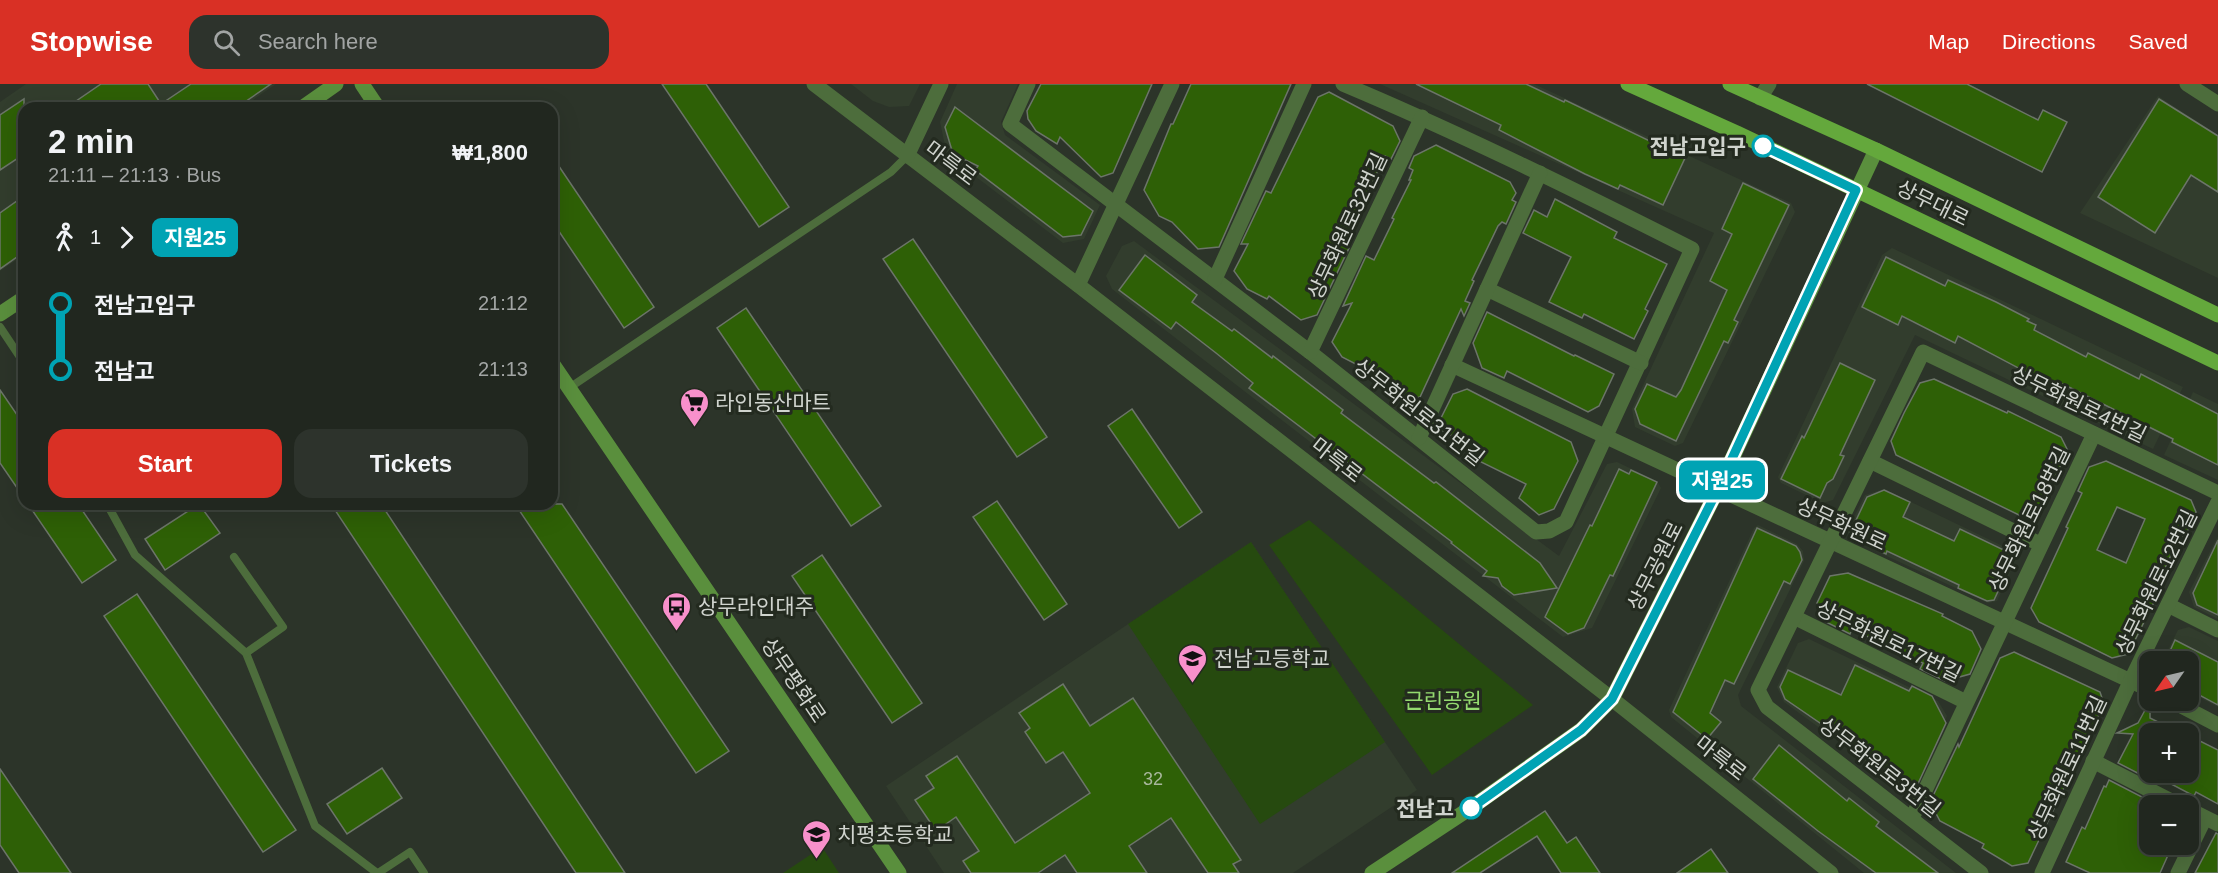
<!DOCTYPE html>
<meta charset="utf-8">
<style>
:root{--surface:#21271f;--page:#2d332c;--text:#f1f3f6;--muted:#a2a5a4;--line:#3e443d;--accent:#d93025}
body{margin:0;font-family:Arial,"Noto Sans KR",sans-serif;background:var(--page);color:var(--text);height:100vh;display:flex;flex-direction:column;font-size:22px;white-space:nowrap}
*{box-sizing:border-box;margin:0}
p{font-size:20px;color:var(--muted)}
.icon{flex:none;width:33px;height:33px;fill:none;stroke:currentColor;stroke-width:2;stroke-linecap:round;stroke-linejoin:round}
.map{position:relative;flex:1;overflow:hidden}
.sheet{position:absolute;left:18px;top:18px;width:540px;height:408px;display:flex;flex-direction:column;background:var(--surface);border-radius:18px;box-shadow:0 6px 24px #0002,0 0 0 2px var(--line)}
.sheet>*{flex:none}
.badge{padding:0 12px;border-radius:9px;font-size:21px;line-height:39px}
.needle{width:39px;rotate:236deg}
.fabs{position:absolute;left:2139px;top:567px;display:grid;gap:12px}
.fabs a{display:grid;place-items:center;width:60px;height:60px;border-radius:12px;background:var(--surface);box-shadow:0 6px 24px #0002,0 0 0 2px var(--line);font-size:30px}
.map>.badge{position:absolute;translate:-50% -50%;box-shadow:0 0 0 3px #fff}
.legs{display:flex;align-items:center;gap:9px;height:66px;padding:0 30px;font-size:20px}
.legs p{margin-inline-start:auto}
.headline{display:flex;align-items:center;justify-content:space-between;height:102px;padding:0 30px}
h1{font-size:33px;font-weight:700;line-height:45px}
.action{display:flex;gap:12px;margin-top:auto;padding:12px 30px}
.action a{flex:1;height:69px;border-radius:18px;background:var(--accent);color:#fff;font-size:24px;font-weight:700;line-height:69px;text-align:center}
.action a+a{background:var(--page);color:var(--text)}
ul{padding:0 30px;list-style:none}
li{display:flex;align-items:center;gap:21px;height:66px;font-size:22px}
li i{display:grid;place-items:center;width:9px;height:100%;margin:0 8px;background:currentColor}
li i::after{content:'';width:15px;height:15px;margin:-8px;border:4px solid;border-radius:50%;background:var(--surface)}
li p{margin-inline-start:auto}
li:first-child i{background:linear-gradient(#0000 50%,currentColor 0)}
li:last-child i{background:linear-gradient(currentColor 50%,#0000 0)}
header{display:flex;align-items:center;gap:36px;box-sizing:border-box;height:84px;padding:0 30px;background:var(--accent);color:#fff}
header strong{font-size:28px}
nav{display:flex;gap:33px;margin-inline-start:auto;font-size:21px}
.search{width:420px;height:54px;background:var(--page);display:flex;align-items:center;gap:15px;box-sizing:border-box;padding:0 21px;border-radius:18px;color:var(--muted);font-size:22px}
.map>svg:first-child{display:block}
.built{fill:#323d2d}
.green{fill:#264a0f}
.building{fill:#2e6006;stroke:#6c7569;stroke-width:1.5;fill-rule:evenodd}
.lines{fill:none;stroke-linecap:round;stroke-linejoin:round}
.lane{stroke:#4d6d3c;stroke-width:8}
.street{stroke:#4d6d3c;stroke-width:15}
.secondary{stroke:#5a8f3d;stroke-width:15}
.primary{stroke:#64a83c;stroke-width:15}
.line-1-casing{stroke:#fff;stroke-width:14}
.line-1{stroke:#00a3b4;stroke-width:9}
.stop-1-dot{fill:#fff;stroke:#00a3b4;stroke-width:3}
.labels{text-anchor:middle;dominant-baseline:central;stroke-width:6;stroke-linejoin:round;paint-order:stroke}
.number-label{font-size:18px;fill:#a8b79c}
.stop-label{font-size:21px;font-weight:bold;fill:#d0d4ce;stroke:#232a1f;text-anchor:end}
.street-label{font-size:21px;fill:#d0d4ce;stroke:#232a1f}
.poi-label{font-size:21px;fill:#d0d4ce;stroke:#232a1f;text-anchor:start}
.park-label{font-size:21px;fill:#94da6f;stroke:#232a1f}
</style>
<header>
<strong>Stopwise</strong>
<div class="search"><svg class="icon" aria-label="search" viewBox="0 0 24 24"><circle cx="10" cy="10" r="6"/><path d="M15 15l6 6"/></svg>Search here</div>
<nav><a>Map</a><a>Directions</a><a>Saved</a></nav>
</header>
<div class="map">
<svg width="2218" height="789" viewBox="0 0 2218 789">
<rect width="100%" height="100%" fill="#2c3429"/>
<!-- built -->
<g class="built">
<polygon points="26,0 276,0 241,24 24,24 24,171 0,187 0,18"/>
<polygon points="851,0 920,0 909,22 889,23 873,17"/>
<polygon points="957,0 1018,0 1001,38 1005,51 1100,121 1084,155 1063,159 947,71 940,38"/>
<polygon points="1380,0 1534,0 1791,119 1795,128 1683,359 1675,362 1635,343 1632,325 1714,149"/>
<polygon points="2158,12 2218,51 2218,194 2080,129"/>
<polygon points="1134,157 1559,472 1607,380 1617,378 1657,397 1661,404 1592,544 1563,553 1112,205 1106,192 1122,162"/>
<polygon points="1892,164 2183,303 2153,365 1915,251 1833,416 1823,419 1781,399 1778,393 1882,171"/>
<polygon points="2193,308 2218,320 2218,396 2164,371"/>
<polygon points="1884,405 2011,466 2016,475 1997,517 1988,519 1852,456 1847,447 1865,411"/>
<polygon points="1758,441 1797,460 1803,467 1804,477 1738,611 1741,622 1956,789 1864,789 1671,633 1669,626 1754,444"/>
<polygon points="2218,452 2218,535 2194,523 2189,508"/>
<polygon points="1251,458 1417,706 1293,789 944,789 886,702"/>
<polygon points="2189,543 2218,557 2218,623 2189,608 2188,578 2162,578 2178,546"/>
<polygon points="1809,555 1938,617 1947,632 1912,701 1902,704 1784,618 1777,603 1798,559"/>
</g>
<!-- green -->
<g class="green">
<polygon points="1309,436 1533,621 1432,691 1269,461"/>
<polygon points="1251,458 1385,658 1260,740 1128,540"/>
<polygon points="822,763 839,789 783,789"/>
</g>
<!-- building -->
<g class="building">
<polygon points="101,0 148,0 161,20 191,0 271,0 236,24 66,24"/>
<polygon points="662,0 706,0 789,123 759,143"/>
<polygon points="1041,0 1152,0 1113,89 1101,93 1060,53 1057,60 1036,47 1028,35 1027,27"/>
<polygon points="1191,0 1291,0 1219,163 1198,165 1172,138 1159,132 1144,106 1171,40 1173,40"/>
<polygon points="1416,0 1526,0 1564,18 1565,16 1685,74 1663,121 1620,101 1618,105 1585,90 1499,46 1501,41"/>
<polygon points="1867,0 1967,0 2038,36 2043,26 2067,38 2042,88"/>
<polygon points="1329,8 1393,42 1400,57 1391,75 1385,72 1362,120 1365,122 1345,162 1349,164 1317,231 1301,236 1269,212 1267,215 1247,205 1234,187 1248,160 1241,160 1266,107 1271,109 1318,13"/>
<polygon points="24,15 24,70 0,86 0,31"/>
<polygon points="2159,15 2218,52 2218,108 2191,91 2155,149 2098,113"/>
<polygon points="955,23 1093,127 1081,151 1063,153 975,86 978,82 953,70 945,43"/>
<polygon points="1436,61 1510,98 1516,109 1512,116 1516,118 1506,140 1502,138 1498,142 1472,196 1474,197 1465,217 1470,219 1464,232 1461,225 1420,313 1409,316 1381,293 1342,273 1332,258 1352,219 1343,222 1366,172 1374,176 1394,135 1392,134 1411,96 1409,96 1413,86 1409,84 1414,72"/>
<polygon points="552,72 654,223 624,244 552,137"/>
<polygon points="1743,99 1789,121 1734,236 1738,238 1728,259 1724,257 1676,357 1640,340 1635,325 1647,300 1676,313 1681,306 1727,206 1710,197 1732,150 1722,145"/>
<polygon points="24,112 24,168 0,185 0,129"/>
<polygon points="1555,115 1617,148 1614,154 1667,180 1645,225 1648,227 1634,255 1584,230 1582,234 1549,218 1571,173 1523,149 1534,126 1547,133"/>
<polygon points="913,155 1047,353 1017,373 883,175"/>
<polygon points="1145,171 1197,211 1192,218 1232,247 1234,245 1272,274 1273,272 1343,326 1341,329 1434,399 1436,398 1540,479 1557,504 1514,511 1502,502 1498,494 1483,492 1487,487 1451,459 1452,458 1249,304 1253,299 1216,269 1176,238 1171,245 1119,206"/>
<polygon points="1886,173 1945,202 1948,196 1996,218 2029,235 2027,237 2036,241 2034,246 2086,273 2088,269 2139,295 2141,290 2218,330 2218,381 2172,358 2173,355 2063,300 2060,306 1958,252 1955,259 1902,232 1898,241 1862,223"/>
<polygon points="746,224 881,422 851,442 717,244"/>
<polygon points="1487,228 1574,272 1575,271 1614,290 1599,322 1588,328 1507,287 1504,294 1482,284 1473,259"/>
<polygon points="1840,279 1875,296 1840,371 1844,372 1833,395 1827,399 1820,414 1781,395 1802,352 1804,354"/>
<polygon points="1934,295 2007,329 2008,327 2061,353 2068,367 2036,430 2021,432 1896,371 1891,357 1904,329 1920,299"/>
<polygon points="1467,305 1571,358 1578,377 1554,425 1539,431 1519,414 1526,400 1477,376 1482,366 1436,344 1453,310"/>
<polygon points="0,306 24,341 24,414 0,379"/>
<polygon points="1132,325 1202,428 1179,444 1108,342"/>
<path d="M 2106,377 L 2191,416 L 2196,428 L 2185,453 L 2180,451 L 2158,500 L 2162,502 L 2128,570 L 2112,574 L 2039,538 L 2031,524 L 2068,444 L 2066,443 L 2082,409 L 2078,407 L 2089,383 ZM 2117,423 L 2145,435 L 2126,479 L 2097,466 Z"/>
<polygon points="1619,385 1629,390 1631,386 1657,398 1613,492 1610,491 1584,544 1568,550 1545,533 1590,441 1592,442"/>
<polygon points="1884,406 1910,418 1903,433 1954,457 1960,445 2010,469 2013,475 1994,516 1987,517 1958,504 1959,501 1887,467 1886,470 1869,462 1871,458 1850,449 1867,413"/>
<polygon points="997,417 1067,520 1044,536 973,433"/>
<polygon points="28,420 78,420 116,476 82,499"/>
<polygon points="199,420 220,449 165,486 145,455"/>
<polygon points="331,420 381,420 625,789 576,789"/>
<polygon points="515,420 562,420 729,667 696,689"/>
<polygon points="1757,444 1796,462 1800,468 1802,476 1790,500 1784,497 1734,600 1725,596 1710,629 1721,638 1707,655 1673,628"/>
<polygon points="2218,456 2218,531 2197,521 2193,509"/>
<polygon points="822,471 922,619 892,639 792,492"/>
<polygon points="1848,489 1943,530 1942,532 1972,547 1981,565 1970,590 1945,597 1920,585 1923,579 1852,545 1850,550 1824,537 1817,519 1830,492"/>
<polygon points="137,510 296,746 263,768 104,532"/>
<polygon points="2175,556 2218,578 2218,621 2188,605 2188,578 2165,578"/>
<polygon points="2014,568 2100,608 2104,620 2028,779 2012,782 1982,764 1984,760 1940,737 1932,722 1935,715 1932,714 1958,660 1959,663 2000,574"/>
<polygon points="1855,581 1909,607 1912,602 1932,612 1946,639 1916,704 1867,674 1868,672 1785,615 1780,603 1788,586 1841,611"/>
<polygon points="1063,600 1090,642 1133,614 1241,776 1233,780 1239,789 1208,789 1171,734 1129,762 1147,789 1077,789 1065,771 1038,789 971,789 963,777 979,767 956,733 936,747 915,716 934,704 926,692 957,672 1015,759 1090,709 1063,668 1046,679 1025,648 1030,644 1019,629"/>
<polygon points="2150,617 2150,634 2182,650 2150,650 2150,688 2188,688 2188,651 2218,666 2218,720 2196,708 2194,712 2156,692 2153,697 2118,679 2133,650 2117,649 2138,639"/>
<polygon points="1779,661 1847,717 1849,714 1879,738 1876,742 1938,789 1876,789 1818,747 1753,695"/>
<polygon points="382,684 402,714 347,750 327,720"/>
<polygon points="0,685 71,789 19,789 0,761"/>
<polygon points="2109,696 2144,714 2140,723 2150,727 2150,760 2173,760 2160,789 2090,789 2066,778 2082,743 2085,745 2104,702 2106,703"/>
<polygon points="1545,727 1567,759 1576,753 1600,789 1561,789 1537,752 1480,789 1452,789"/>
<polygon points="2216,749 2218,750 2218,789 2195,789"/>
<polygon points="1711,765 1728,789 1677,789"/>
</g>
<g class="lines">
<!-- lane -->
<g class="lane">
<polyline points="0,243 24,279"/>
<polyline points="569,304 891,88 907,72"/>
<polyline points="107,420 135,471 246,569 315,742 377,789"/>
<polyline points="234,473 283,543 246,569"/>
<polyline points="378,789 410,768 424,789"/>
</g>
<!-- street -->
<g class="street">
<polyline points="814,0 1078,201 1612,615 1831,789"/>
<path d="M 1028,0 L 1010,40 L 1310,268 L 1536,448 L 1549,447 L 1566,438 L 1692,165 C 1577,107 1462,50 1343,0"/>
<polyline points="2187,0 2218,20"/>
<polyline points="1760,14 1769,0"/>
<polyline points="907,72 941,0"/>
<polyline points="1215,195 1304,0"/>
<polyline points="1078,201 1172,0"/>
<polyline points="1487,205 1641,279"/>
<polyline points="1310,268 1422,33"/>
<polyline points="1452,281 2150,606"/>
<polyline points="1419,354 1540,89"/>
<polyline points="1870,377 2040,460"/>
<polyline points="2168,521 2218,546"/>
<polyline points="1794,533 1966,618"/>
<polyline points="2170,616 2218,641"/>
<polyline points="2093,677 2181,722"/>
<polyline points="2188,725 2218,740"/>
<polyline points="1912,734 2094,350"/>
<polyline points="1981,789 1767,623 1758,606 1923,268 2218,409"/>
<polyline points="2042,789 2131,596 2218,418"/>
<polyline points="2178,789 2205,734"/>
</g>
<!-- secondary -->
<g class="secondary">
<polyline points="362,0 378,24"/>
<polyline points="302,24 336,0"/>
<polyline points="0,230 24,214"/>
<polyline points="552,279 899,789"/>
<polyline points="1372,789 1472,723 1581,646 1612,615 1718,405 1876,66"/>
</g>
<!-- primary -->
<g class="primary">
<polyline points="1628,0 1737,49 2218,279"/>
<polyline points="1730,0 1876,66 2218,231"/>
</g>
</g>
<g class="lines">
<defs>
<polyline id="line-1" points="1471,724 1581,646 1612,615 1718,405 1856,106 1763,62"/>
</defs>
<!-- line-1 casing -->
<use href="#line-1" class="line-1-casing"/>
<!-- line-1 -->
<use href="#line-1" class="line-1"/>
</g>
<!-- icons -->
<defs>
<symbol id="supermarket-pin" viewBox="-11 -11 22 30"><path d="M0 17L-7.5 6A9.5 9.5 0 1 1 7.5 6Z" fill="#f890cb" stroke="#232a1f"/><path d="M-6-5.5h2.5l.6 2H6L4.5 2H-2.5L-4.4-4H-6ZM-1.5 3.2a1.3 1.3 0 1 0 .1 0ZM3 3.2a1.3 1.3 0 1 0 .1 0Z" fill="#111"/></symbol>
<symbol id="bus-pin" viewBox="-11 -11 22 30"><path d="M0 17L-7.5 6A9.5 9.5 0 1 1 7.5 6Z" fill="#f890cb" stroke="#232a1f"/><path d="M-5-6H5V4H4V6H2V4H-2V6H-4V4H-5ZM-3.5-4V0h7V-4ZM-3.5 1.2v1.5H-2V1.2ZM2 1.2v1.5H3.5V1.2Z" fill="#111"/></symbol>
<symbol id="school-pin" viewBox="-11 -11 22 30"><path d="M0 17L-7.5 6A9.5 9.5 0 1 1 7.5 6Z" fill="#f890cb" stroke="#232a1f"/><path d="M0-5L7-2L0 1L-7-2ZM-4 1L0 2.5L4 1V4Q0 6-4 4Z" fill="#111"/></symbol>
</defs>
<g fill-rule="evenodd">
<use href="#supermarket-pin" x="678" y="302" width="33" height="45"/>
<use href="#bus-pin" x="660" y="506" width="33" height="45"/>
<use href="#school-pin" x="1176" y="558" width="33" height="45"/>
<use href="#school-pin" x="800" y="734" width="33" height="45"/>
</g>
<!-- markers -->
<g class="stop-1-dot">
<circle cx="1763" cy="62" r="10"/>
<circle cx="1471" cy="724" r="10"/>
</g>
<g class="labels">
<!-- number labels -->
<g class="number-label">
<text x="1153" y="695">32</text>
</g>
<!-- stop labels -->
<g class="stop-label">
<text x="1746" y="62">전남고입구</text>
<text x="1454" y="724">전남고</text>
</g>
<!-- street labels -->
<g class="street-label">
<text transform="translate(951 79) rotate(37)">마륵로</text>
<text transform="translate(1933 119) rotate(26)">상무대로</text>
<text transform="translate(1347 142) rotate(-65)">상무화원로32번길</text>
<text transform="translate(2079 320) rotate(26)">상무화원로4번길</text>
<text transform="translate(1419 328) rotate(38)">상무화원로31번길</text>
<text transform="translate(1337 376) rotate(38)">마륵로</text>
<text transform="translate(2029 435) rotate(-64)">상무화원로18번길</text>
<text transform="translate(1842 440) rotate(25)">상무화원로</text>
<text transform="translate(1655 482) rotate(-63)">상무공원로</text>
<text transform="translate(2156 498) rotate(-64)">상무화원로12번길</text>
<text transform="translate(1889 557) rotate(26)">상무화원로17번길</text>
<text transform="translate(794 596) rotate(56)">상무평화로</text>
<text transform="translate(1721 674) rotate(38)">마륵로</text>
<text transform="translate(1880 683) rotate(38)">상무화원로3번길</text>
<text transform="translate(2067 684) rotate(-65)">상무화원로11번길</text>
</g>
<!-- poi labels -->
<g class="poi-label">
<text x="715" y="318">라인동산마트</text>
<text x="698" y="522">상무라인대주</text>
<text x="1214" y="574">전남고등학교</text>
<text x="837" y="750">치평초등학교</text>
</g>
<!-- park labels -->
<g class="park-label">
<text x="1443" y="616">근린공원</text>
</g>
</g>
</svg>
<div class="fabs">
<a><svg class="needle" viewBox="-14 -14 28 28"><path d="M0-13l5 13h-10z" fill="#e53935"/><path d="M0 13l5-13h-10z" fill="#a2a5a4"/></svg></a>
<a>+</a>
<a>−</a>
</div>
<b class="badge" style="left:1722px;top:396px;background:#00a3b4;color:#fff">지원25</b>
<section class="sheet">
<div class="headline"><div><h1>2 min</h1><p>21:11 – 21:13 · Bus</p></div><b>₩1,800</b></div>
<div class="legs"><svg class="icon" aria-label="walk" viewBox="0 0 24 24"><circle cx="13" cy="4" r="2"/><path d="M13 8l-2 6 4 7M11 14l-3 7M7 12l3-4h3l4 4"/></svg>1<svg class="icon" aria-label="forward" viewBox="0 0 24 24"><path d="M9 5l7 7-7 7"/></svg><b class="badge" style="background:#00a3b4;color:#fff">지원25</b></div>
<ul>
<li><i style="color:#00a3b4"></i><b>전남고입구</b><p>21:12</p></li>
<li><i style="color:#00a3b4"></i><b>전남고</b><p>21:13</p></li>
</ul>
<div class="action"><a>Start</a><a>Tickets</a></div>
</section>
</div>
